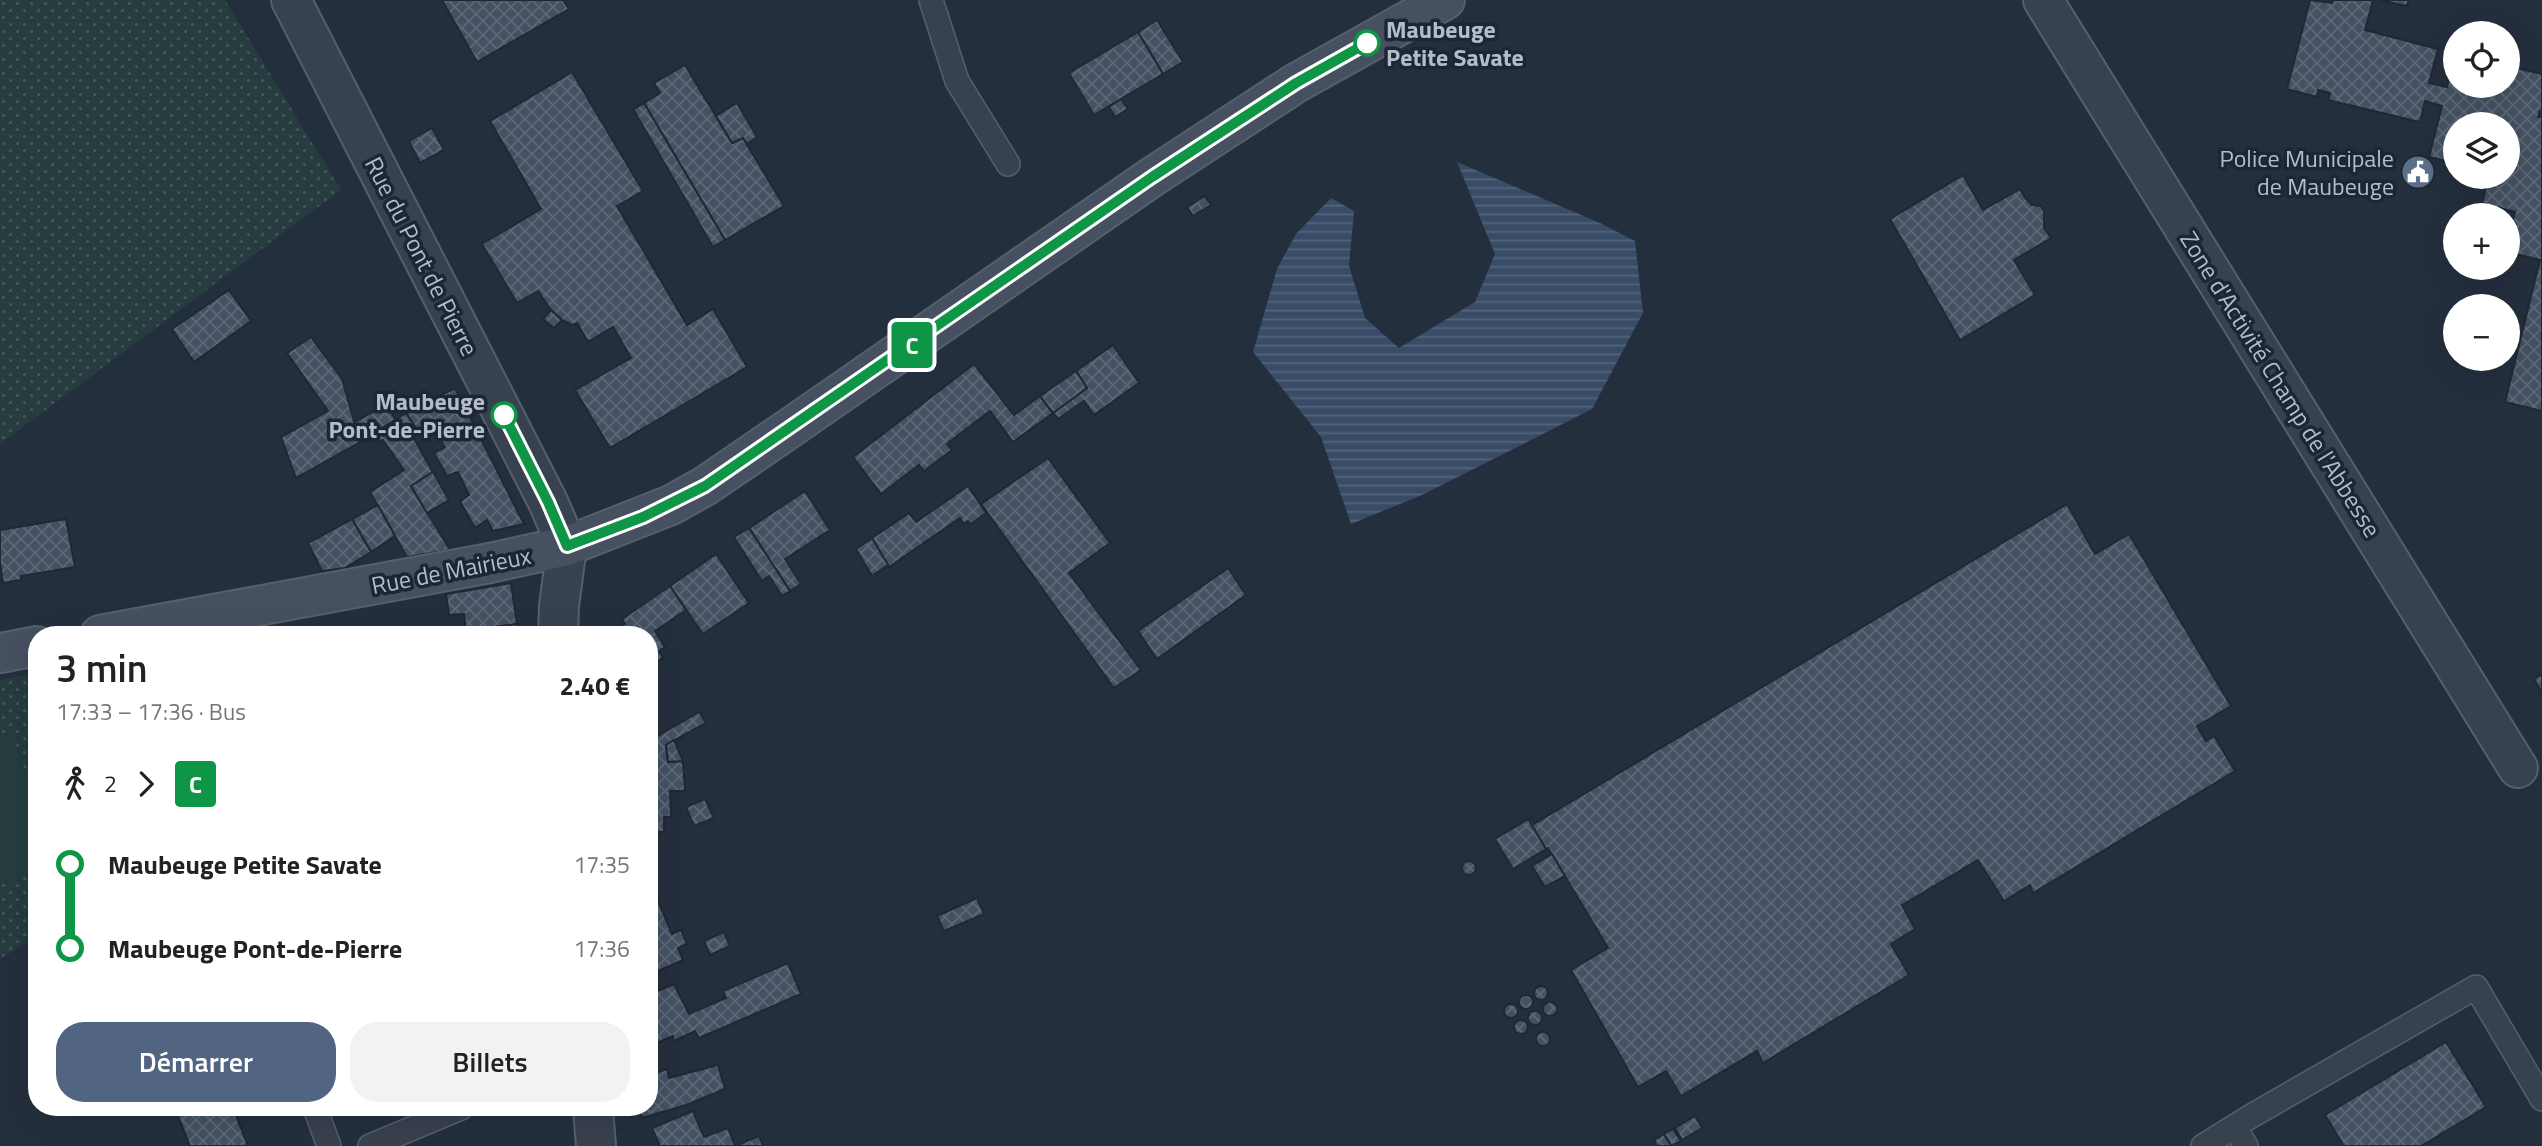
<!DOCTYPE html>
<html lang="fr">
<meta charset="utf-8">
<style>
:root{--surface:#fff;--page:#f2f2f2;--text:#222;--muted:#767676;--accent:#516482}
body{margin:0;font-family:"Titillium Web",sans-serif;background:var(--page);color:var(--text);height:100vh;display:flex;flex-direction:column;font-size:26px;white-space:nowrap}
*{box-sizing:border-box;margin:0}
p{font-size:23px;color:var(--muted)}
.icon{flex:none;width:38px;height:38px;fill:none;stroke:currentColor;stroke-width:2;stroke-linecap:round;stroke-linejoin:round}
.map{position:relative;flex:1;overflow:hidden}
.drawer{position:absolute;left:28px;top:626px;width:630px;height:490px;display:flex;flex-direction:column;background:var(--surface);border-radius:28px;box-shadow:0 7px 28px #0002}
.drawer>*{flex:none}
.badge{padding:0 14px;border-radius:5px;font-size:24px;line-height:46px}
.tools{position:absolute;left:2443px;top:21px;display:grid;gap:14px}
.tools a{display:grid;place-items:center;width:77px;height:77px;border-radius:50%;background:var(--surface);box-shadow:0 7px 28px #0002;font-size:35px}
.map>.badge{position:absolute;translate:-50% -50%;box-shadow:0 0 0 4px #fff}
.legs{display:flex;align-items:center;gap:10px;height:77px;padding:0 28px;font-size:23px}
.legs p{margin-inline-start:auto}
.summary{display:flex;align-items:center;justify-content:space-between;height:119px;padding:0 28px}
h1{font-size:38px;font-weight:600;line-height:52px}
.action{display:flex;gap:14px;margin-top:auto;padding:14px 28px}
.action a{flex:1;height:80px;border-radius:28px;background:var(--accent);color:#fff;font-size:28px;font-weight:600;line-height:80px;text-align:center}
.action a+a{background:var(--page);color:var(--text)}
ul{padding:0 28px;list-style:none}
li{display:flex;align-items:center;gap:24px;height:84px;font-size:26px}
li i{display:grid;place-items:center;width:10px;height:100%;margin:0 9px;background:currentColor}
li i::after{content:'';width:18px;height:18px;margin:-9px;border:5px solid;border-radius:50%;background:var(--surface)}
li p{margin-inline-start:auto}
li:first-child i{background:linear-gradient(#0000 50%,currentColor 0)}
li:last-child i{background:linear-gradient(currentColor 50%,#0000 0)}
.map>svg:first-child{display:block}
.grass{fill:url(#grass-dots)}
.pitch{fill:#263c3f}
.water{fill:url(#water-rules)}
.building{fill:url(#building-cross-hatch);stroke:#1f2835;stroke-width:2}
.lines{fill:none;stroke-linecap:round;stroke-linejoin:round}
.lane-casing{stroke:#565f6c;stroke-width:26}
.street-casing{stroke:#565f6c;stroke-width:42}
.secondary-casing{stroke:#565f6c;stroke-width:42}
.lane{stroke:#38414e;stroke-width:23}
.street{stroke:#38414e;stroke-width:38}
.secondary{stroke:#465061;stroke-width:38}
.line-1-casing{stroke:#fff;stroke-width:16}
.line-1{stroke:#0f9546;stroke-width:10}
.stop-1-dot{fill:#fff;stroke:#0f9546;stroke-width:3.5}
.labels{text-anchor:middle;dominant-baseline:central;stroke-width:7;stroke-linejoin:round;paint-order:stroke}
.stop-label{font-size:24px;font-weight:bold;fill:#b4bcc9;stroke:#1d2633;text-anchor:start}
.poi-label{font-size:24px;fill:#b4bcc9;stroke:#1d2633;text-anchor:end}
.street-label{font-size:24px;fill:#b4bcc9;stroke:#1d2633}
</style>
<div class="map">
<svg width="2542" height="1146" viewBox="0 0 2542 1146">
<defs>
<pattern id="grass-dots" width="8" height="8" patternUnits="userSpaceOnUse" patternTransform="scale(1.75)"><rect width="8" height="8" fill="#263c3f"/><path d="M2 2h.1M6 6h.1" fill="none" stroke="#435659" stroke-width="1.8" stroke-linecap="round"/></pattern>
<pattern id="water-rules" width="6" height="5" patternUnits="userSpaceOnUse" patternTransform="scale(1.75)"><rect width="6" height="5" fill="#394c67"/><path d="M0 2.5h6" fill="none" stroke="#53647b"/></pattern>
<pattern id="building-cross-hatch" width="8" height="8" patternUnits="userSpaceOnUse" patternTransform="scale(1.75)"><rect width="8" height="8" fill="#455162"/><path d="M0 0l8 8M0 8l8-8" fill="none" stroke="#5d6877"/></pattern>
</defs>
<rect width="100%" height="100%" fill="#242f3e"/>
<!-- grass -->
<g class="grass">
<polygon points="0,0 225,0 341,190 0,444"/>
<polygon points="37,673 37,936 0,959 0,680"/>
</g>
<!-- pitch -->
<polygon class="pitch" points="12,735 37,804 37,872 0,885 0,739"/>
<!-- water -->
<polygon class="water" points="1457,162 1600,223 1635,241 1643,313 1592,409 1422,495 1351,524 1321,437 1253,352 1277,269 1296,234 1331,198 1354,211 1349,266 1365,318 1399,348 1475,302 1495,254"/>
<!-- building -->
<g class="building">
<polygon points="442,0 563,0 569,9 477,62"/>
<polygon points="2310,0 2332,3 2333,0 2373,0 2365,30 2438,49 2429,83 2447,87 2455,53 2455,86 2508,86 2508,66 2542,74 2542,112 2540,111 2538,117 2542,117 2542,411 2505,402 2540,260 2508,252 2508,219 2513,220 2515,212 2482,203 2489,177 2508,177 2508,124 2455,124 2455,163 2429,157 2442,106 2425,101 2420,122 2328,100 2330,93 2318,90 2317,97 2287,89"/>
<polygon points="2379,0 2409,0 2407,6"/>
<polygon points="1157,20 1183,62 1163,74 1138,32"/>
<polygon points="1138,32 1163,74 1094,115 1069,73"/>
<polygon points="685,65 732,143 743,138 784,206 725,240 644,103 660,93 654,83"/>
<polygon points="572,72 643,191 617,206 687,325 713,309 747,367 610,448 575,390 631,358 613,327 588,342 577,323 572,325 562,320 551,310 538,291 517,303 482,244 541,209 490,121"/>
<polygon points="1121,99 1128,109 1115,117 1109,107"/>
<polygon points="644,103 725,240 713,247 633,109"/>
<polygon points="737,103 757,137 747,144 743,138 732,143 716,116"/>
<polygon points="432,128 444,150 420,163 409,141"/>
<polygon points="1963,175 1983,210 2020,189 2026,199 2032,205 2041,206 2044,211 2044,228 2051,238 2014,260 2035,295 1960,340 1890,219"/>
<polygon points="1205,196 1211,205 1193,216 1187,207"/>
<polygon points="229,290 251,321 194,362 172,329"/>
<polygon points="551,310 562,320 554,328 543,319"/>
<polygon points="311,337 342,379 360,442 296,478 281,437 328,411 287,353"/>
<polygon points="1113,345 1139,383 1094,415 1084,401 1058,419 1053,413 1087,388 1076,371"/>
<polygon points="974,364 1014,415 1040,396 1053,413 1013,442 990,411 947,444 952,450 924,471 919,465 881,494 853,457"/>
<polygon points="1076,371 1087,388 1053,413 1040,396"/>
<polygon points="455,388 524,524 493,531 487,520 475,528 460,501 469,495 458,472 447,476 434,453 445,447 433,426 419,433 406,413"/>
<polygon points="386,405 396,420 360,442 354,422"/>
<polygon points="406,413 419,433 413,437 433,472 411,486 450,550 407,557 370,492 404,470 383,440 376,443 371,435"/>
<polygon points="1048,458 1110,543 1069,573 1141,670 1114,688 981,504"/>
<polygon points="433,472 449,500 427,513 411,486"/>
<polygon points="968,486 986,513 971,524 968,521 964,524 960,518 889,567 872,538 909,513 916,522"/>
<polygon points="805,491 830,530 785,559 801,584 790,591 749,528"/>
<polygon points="2067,504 2095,554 2129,534 2231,706 2197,726 2206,741 2214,736 2235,771 2033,893 2030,885 2004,901 1978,860 1902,905 1915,929 1891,944 1909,975 1763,1063 1757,1051 1681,1096 1666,1071 1638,1087 1571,970 1608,948 1548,848 1546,849 1528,819 1530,818 1534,824"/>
<polygon points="378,505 395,536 371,552 352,519"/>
<polygon points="66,519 75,567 21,576 21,580 3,583 0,563 0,530"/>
<polygon points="352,519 371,552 345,568 322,571 308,543"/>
<polygon points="749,528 790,591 782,596 769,576 762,581 734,537"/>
<polygon points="872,538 888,565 872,576 856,549"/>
<polygon points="716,554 749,603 703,634 670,586"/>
<polygon points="1228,568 1246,595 1157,659 1138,631"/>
<polygon points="511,583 517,624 466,631 464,614 449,615 446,594"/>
<polygon points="670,586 686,610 655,631 665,647 659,651 663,658 651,665 655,671 649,675 649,635 609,635 625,624 622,619"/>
<polygon points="517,624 519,635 472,635 471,630"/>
<polygon points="394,629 396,635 370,635"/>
<polygon points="2542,674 2542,693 2534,679"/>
<polygon points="699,712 706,723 666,745 668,762 683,761 685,791 670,791 671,817 664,817 664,832 649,832 649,741"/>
<polygon points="674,740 683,761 668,762 666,745"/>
<polygon points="705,799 714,818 694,826 686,807"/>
<polygon points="1528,819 1546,849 1513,869 1495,839"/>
<polygon points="1552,854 1565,876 1545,887 1532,866"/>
<circle cx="1469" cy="868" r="7"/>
<polygon points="977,898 984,914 944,931 937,916"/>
<polygon points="658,901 672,934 681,930 687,944 678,948 683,960 649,975 649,906"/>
<polygon points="724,932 730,946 710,955 704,941"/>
<polygon points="788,963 801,994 699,1038 695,1031 674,1041 673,1036 650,1046 649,995 674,984 689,1014 726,998 723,991"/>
<circle cx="1541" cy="993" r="7"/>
<circle cx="1526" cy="1002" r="7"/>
<circle cx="1550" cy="1009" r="7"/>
<circle cx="1511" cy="1011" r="7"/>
<circle cx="1535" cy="1018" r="7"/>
<circle cx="1521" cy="1027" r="7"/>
<circle cx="1543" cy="1039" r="7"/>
<polygon points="2446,1042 2486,1107 2421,1146 2344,1146 2325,1115"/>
<polygon points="718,1065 725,1089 686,1105 642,1118 639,1108 649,1108 649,1075 667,1069 669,1078"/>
<polygon points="175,1108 233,1108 248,1146 190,1146"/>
<polygon points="693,1111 704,1137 728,1128 735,1146 660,1146 652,1128"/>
<polygon points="1695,1116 1702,1128 1682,1140 1675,1128"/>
<polygon points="1673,1129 1681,1141 1671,1146 1664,1134"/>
<polygon points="1664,1134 1671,1146 1657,1146 1654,1140"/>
<polygon points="759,1136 763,1146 734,1146 735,1146"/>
</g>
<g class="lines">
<defs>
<g id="lane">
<polyline points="931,0 957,81 1008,164"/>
<polyline points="315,1108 329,1146"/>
<polyline points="2234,1127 2246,1146"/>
<polyline points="370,1146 461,1108"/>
<polyline points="2203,1146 2253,1115 2476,987 2542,1099"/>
</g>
<g id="street">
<polyline points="291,0 548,502 567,546 559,606 558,635"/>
<polyline points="2043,0 2518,768"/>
<polyline points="593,1108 596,1146"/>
</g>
<g id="secondary">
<polyline points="100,635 490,563 567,546 671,505 705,486 787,430 1152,177 1296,83 1445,0"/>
<polyline points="0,653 37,646"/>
</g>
</defs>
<!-- lane casing -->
<use href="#lane" class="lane-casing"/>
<!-- street casing -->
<use href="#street" class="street-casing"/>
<!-- secondary casing -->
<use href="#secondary" class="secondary-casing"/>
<!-- lane -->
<use href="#lane" class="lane"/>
<!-- street -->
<use href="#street" class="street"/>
<!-- secondary -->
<use href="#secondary" class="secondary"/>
</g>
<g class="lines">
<defs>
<polyline id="line-1" points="504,415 548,502 567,546 643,517 705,486 1152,177 1296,83 1367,43"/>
</defs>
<!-- line-1 casing -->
<use href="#line-1" class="line-1-casing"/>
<!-- line-1 -->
<use href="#line-1" class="line-1"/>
</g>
<!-- icons -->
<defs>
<symbol id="civic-disc" viewBox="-11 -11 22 22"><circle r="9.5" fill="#5c6f8a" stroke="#1d2633"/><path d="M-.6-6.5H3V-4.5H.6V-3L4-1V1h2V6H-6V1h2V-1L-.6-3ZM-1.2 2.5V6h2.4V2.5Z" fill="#fff"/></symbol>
</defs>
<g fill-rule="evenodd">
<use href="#civic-disc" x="2399" y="153" width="38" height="38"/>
</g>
<!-- markers -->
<g class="stop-1-dot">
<circle cx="1367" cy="43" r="12"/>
<circle cx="504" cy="415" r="12"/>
</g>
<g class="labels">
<!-- stop labels -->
<g class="stop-label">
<text x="1386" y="29">Maubeuge<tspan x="1386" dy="28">Petite Savate</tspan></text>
<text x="485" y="401" text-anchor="end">Maubeuge<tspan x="485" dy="28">Pont-de-Pierre</tspan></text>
</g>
<!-- poi labels -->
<g class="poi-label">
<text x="2394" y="158">Police Municipale<tspan x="2394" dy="28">de Maubeuge</tspan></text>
</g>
<!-- street labels -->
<g class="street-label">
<text transform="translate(422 256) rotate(63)">Rue du Pont de Pierre</text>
<text transform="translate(2281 384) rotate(58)">Zone d'Activité Champ de l'Abbesse</text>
<text transform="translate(451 570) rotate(-11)">Rue de Mairieux</text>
</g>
</g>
</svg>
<div class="tools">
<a><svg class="icon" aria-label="locate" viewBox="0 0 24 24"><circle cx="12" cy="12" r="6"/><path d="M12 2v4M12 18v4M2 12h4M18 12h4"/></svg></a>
<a><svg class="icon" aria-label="layers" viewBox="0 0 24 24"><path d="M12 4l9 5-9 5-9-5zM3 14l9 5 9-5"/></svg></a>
<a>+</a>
<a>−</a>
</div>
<b class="badge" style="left:912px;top:345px;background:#0f9546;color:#fff">C</b>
<section class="drawer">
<div class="summary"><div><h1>3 min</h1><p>17:33 – 17:36 · Bus</p></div><b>2.40 €</b></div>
<div class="legs"><svg class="icon" aria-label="walk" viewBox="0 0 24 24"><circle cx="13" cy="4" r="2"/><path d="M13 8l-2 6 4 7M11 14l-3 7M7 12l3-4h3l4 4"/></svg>2<svg class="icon" aria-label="forward" viewBox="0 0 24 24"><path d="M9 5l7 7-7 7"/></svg><b class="badge" style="background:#0f9546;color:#fff">C</b></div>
<ul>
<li><i style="color:#0f9546"></i><b>Maubeuge Petite Savate</b><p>17:35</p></li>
<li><i style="color:#0f9546"></i><b>Maubeuge Pont-de-Pierre</b><p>17:36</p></li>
</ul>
<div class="action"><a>Démarrer</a><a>Billets</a></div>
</section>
</div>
